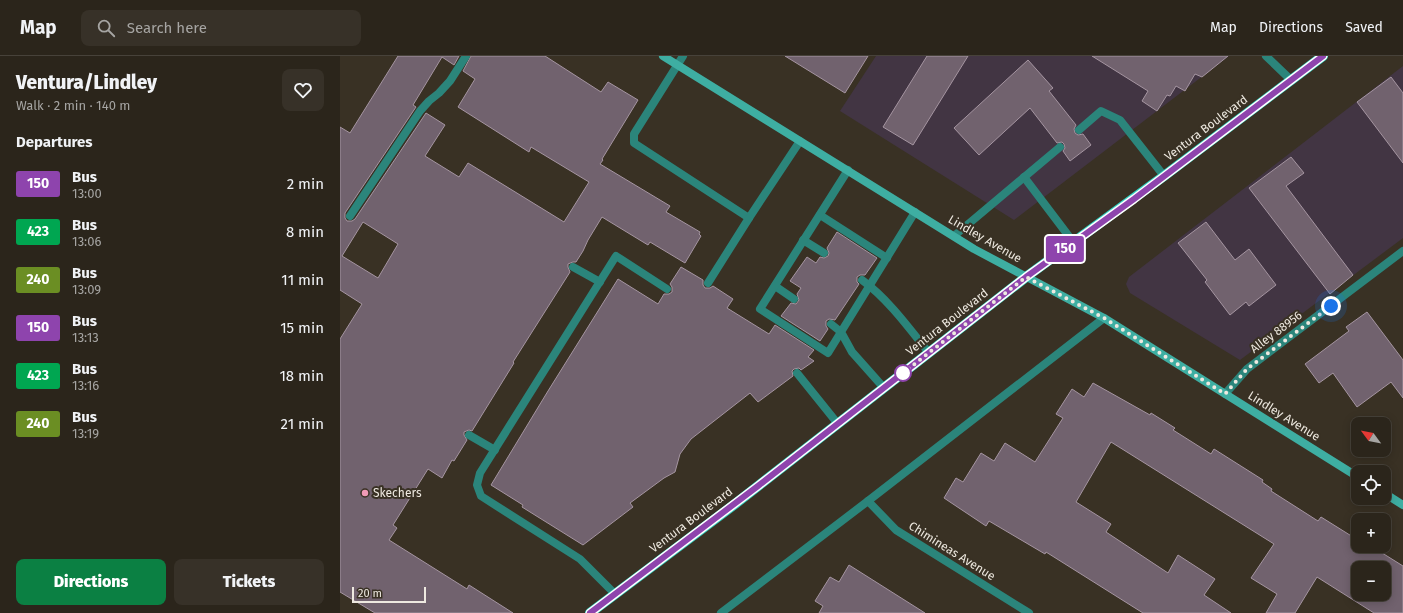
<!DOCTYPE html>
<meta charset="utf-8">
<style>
:root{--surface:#2b251b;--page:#373128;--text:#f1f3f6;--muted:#a6a5a3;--line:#47423a;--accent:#0b8043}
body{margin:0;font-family:"Fira Sans",sans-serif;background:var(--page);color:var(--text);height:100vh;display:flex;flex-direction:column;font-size:15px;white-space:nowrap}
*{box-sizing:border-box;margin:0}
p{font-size:13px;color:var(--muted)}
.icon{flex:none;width:22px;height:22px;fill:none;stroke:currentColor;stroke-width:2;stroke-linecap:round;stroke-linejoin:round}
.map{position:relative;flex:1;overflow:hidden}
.side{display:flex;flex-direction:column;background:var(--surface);width:340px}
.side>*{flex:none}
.badge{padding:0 8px;border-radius:3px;font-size:14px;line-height:26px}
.needle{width:26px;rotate:302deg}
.fabs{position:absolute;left:1011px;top:361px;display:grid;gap:8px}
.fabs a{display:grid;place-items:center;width:40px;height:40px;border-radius:8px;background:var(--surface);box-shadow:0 2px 10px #0003,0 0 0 1px var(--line);font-size:20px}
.scale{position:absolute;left:12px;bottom:10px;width:74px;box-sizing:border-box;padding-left:4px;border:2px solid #eee9e0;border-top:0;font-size:11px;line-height:14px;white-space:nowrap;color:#eee9e0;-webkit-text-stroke:3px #393124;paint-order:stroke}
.you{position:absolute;width:20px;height:20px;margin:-10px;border:3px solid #fff;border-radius:50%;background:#1a73e8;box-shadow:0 0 0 6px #1a73e833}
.map>.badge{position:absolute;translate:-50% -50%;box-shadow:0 0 0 2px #fff}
h2{padding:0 16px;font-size:15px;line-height:36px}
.round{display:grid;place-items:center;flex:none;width:42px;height:42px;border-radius:8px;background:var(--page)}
.summary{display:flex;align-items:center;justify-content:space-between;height:68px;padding:0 16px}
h1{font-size:19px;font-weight:800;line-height:30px}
.cta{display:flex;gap:8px;margin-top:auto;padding:8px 16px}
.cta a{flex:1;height:46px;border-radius:8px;background:var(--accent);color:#fff;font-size:16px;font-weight:800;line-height:46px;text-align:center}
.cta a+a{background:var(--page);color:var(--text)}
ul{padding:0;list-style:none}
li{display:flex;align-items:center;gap:12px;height:48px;padding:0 16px}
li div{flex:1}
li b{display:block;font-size:15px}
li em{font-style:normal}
li .badge{min-width:44px;font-weight:700;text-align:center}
header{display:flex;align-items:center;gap:24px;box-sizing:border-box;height:56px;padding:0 20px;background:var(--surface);border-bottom:1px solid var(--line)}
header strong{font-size:19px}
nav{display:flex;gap:22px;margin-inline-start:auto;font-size:14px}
.search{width:280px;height:36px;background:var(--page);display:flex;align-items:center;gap:10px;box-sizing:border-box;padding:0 14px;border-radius:8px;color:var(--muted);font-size:15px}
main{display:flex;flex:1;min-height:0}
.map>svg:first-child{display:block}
.commercial{fill:#423543}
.building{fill:#71626e;stroke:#a595a1;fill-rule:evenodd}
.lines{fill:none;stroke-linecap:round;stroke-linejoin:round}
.lane{stroke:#2b857b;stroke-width:8}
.street{stroke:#2b857b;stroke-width:8}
.secondary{stroke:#3eaea2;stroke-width:8}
.primary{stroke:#31d0c1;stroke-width:10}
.line-casing{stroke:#fff;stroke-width:9}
.line{stroke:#8e44ad;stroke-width:6}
.walk{stroke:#eee9e0;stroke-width:4;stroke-dasharray:0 7.2}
.stop-dot{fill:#fff;stroke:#8e44ad;stroke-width:2}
.poi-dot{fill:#f09ab6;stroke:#393124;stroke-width:1.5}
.labels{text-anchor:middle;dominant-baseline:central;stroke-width:4;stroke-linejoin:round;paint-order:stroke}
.street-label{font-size:12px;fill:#eee9e0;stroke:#393124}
.poi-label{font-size:12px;fill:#eee9e0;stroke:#393124;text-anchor:start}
</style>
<header>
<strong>Map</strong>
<div class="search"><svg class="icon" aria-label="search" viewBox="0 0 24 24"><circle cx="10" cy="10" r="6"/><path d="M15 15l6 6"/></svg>Search here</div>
<nav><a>Map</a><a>Directions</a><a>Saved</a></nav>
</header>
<main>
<section class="side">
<div class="summary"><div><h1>Ventura/Lindley</h1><p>Walk · 2 min · 140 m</p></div><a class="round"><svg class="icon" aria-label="heart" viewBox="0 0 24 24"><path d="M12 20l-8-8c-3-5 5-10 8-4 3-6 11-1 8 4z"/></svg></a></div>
<h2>Departures</h2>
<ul>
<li><span class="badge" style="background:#8e44ad;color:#fff">150</span><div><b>Bus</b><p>13:00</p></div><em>2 min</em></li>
<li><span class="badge" style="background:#00a651;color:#fff">423</span><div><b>Bus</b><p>13:06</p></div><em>8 min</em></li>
<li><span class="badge" style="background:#6b8e23;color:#fff">240</span><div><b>Bus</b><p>13:09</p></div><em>11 min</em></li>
<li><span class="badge" style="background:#8e44ad;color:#fff">150</span><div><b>Bus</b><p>13:13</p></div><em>15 min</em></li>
<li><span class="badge" style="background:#00a651;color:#fff">423</span><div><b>Bus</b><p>13:16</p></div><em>18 min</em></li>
<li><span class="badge" style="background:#6b8e23;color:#fff">240</span><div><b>Bus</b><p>13:19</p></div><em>21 min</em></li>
</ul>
<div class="cta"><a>Directions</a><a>Tickets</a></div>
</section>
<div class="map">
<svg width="1063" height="557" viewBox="0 0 1063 557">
<rect width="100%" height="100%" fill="#393124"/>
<!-- commercial -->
<g class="commercial">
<polygon points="536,0 889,0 674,164 500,55"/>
<polygon points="1063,10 1063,182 900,304 790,237 786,228 789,221"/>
</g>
<!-- building -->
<g class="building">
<path d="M 58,0 L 119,0 L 114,9 L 102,1 L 73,49 L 76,51 L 5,157 L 5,162 L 7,165 L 12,165 L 15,163 L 86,57 L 105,69 L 85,100 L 119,121 L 128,107 L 224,166 L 249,126 L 191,91 L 189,96 L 118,51 L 135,23 L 123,15 L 131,0 L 205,0 L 261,36 L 268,26 L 298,44 L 262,103 L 263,104 L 260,108 L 330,150 L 326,156 L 360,176 L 359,178 L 361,180 L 345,207 L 310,186 L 308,189 L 262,161 L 248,184 L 243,195 L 236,206 L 233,206 L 228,208 L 228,211 L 230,216 L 173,306 L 174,307 L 132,375 L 129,374 L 124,376 L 124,379 L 127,384 L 114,405 L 112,404 L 102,422 L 88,413 L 53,469 L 57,472 L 49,484 L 127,533 L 129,529 L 173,557 L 35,557 L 0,536 L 0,283 L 22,248 L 0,234 L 0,71 L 10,77 ZM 23,166 L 58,188 L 38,222 L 2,200 Z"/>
<polygon points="445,0 528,0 505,37"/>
<polygon points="587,0 628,0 573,89 543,71"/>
<polygon points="752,0 888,0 862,21 855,18 845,35 836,30 830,40 827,39 817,55 802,45 808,35"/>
<polygon points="688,4 713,32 709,35 736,69 734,73 735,77 738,79 743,78 751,89 730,105 723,95 725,92 724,88 722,86 717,87 690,52 639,99 614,72"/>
<polygon points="1051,21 1063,37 1063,107 1017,46"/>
<polygon points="951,101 964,117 946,130 1013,219 990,238 909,132"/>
<polygon points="866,166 895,204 909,193 936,229 909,250 906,246 890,259 865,226 867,224 838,187"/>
<polygon points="497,176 537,202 525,219 520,219 517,221 517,226 519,228 495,264 489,263 486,265 486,270 488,273 480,285 441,260 451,247 456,248 459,244 457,238 461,232 450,225 467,201 476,207 480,201 484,202 488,200 489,197 487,192"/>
<polygon points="341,211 363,224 363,229 365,232 370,232 373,230 393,243 387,252 429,278 435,269 474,294 468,301 474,305 461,314 459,312 454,313 452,315 453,320 418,346 410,337 351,383 340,398 335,416 324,422 290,447 293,451 243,489 182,451 183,449 151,429 208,335 278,223 318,248 324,238 329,238 332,236 332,231 330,228"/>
<polygon points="1027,256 1063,304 1063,342 1051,326 1017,351 993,317 979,327 965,308 1009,275 1006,271"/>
<path d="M 753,327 L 810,359 L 811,357 L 835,372 L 833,374 L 871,398 L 874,393 L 923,424 L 922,426 L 932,433 L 931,435 L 978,465 L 981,461 L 1013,481 L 1014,479 L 1018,482 L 1018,490 L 1031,490 L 1063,510 L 1063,557 L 1034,557 L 977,521 L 955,557 L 926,557 L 937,538 L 911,522 L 934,488 L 771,386 L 736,446 L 771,468 L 766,476 L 828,517 L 838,499 L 875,523 L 864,539 L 891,557 L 803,557 L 706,496 L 705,498 L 649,465 L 646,470 L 604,442 L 616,422 L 623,426 L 641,397 L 654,405 L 665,387 L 695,406 L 723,362 L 716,358 L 732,333 L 744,341 ZM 1018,512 L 1044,512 L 1044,538 L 1018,538 Z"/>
<polygon points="509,509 585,557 479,557 483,550 475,545 490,521 499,526"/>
</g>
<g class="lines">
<!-- lane -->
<g class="lane">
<polyline points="343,0 294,78 294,87 409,162 460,85"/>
<polyline points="926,0 951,24"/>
<polyline points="739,74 761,55 780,64 824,120"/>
<polyline points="684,121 734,187"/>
<polyline points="480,159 547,202"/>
<polyline points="10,160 80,55 89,45 99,37 110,25 126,0"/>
<polyline points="614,180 720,91"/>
<polyline points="463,184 484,197"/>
<polyline points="233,211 260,226"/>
<path d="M 522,224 C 548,243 569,272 589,297"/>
<polyline points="368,227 409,162"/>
<polyline points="435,230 454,243"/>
<polyline points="491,268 501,276 488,297 420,253 508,114"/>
<polyline points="457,317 498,368"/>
<polyline points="544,332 512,296 501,276 575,156"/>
<polyline points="885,338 907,313 1063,195"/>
<polyline points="129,379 155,394"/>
<polyline points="275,538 240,503 141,440 137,429 140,417 276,200 327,233"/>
</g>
<!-- street -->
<g class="street">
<polyline points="528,445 556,474 689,557"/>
<polyline points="381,557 528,445 764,262"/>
</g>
<!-- secondary -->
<g class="secondary">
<polyline points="323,0 634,193 764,262 1018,421"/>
<polyline points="1044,437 1063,449"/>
</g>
<!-- primary -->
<polyline class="primary" points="250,557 395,448 686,221 824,120 983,0"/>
</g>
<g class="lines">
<defs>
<polyline id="line" points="250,557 418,430 686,221 794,143 983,0"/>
</defs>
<!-- line casing -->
<use href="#line" class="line-casing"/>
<!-- line -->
<use href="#line" class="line"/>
<!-- walk -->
<polyline class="walk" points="563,317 686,221 764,262 885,338 907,313 991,250"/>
</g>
<!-- markers -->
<circle class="stop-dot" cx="563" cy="317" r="8"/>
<circle class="poi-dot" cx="25" cy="437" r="4"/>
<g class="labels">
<!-- street labels -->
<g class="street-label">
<text transform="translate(866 72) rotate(-37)">Ventura Boulevard</text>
<text transform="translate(645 183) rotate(30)">Lindley Avenue</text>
<text transform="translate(607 266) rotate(-38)">Ventura Boulevard</text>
<text transform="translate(936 276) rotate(-37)">Alley 88956</text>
<text transform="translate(944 360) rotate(32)">Lindley Avenue</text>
<text transform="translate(351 464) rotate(-37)">Ventura Boulevard</text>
<text transform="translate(612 495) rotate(32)">Chimineas Avenue</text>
</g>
<!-- poi labels -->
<g class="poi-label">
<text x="33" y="437">Skechers</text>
</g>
</g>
</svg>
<div class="fabs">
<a><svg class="needle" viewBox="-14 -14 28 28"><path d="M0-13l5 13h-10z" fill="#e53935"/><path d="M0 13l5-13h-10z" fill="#a6a5a3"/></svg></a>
<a><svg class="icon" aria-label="locate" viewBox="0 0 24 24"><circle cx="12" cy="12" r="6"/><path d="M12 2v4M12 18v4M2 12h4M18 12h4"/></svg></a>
<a>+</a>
<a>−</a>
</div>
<div class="scale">20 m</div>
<div class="you" style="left:991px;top:250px"></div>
<b class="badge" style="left:725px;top:193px;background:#8e44ad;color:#fff">150</b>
</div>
</main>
